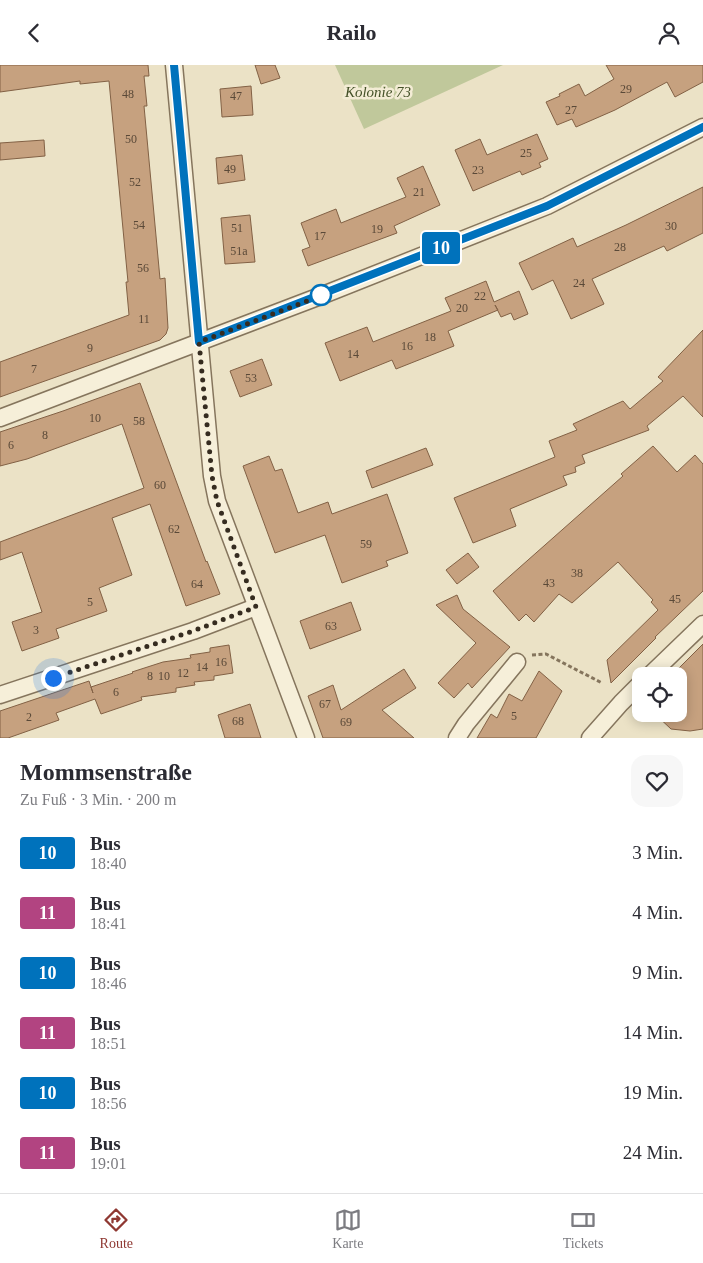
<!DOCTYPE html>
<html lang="de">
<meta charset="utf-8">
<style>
:root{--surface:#fff;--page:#f7f7f7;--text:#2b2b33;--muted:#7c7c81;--line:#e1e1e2;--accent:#8f3832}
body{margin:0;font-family:"Times New Roman",serif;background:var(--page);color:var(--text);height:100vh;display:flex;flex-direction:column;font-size:19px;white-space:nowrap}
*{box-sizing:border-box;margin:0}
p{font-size:16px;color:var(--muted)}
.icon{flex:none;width:28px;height:28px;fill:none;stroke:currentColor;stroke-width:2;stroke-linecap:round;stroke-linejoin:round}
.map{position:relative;height:673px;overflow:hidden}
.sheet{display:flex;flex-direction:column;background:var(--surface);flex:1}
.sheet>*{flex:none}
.badge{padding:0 10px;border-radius:4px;font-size:18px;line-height:32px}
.fabs{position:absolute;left:632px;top:602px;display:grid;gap:10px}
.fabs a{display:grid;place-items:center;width:55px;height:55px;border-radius:10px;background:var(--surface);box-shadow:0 2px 12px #0003;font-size:25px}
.you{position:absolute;width:25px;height:25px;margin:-12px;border:4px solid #fff;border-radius:50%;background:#1a73e8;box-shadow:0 0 0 8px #1a73e833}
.map>.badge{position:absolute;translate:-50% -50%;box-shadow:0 0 0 2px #fff}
.round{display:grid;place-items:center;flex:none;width:52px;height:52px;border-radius:15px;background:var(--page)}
.head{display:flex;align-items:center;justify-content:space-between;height:85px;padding:0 20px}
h1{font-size:24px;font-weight:700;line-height:38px}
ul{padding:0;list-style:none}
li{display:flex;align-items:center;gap:15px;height:60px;padding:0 20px}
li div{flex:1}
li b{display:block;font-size:19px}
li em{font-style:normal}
li .badge{min-width:55px;font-weight:700;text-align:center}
header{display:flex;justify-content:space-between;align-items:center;height:65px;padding:0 20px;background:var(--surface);font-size:22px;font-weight:700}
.menu{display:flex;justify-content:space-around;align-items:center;height:70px;border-top:1px solid var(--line);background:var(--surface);font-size:14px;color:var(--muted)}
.menu a{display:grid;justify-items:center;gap:2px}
.menu .on{color:var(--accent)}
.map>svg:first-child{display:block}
.green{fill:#c0c89b}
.building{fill:#c6a17f;stroke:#826145}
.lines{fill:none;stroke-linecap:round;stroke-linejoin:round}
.street-casing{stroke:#85755d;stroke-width:19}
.path{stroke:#85755d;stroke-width:3;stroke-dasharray:4 2.5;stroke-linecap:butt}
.street{stroke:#f6efd9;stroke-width:16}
.line-casing{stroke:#fff;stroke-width:11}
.line{stroke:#0072bc;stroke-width:8}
.walk{stroke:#362c20;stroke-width:5;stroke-dasharray:0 9}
.stop-dot{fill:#fff;stroke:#0072bc;stroke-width:2.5}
.labels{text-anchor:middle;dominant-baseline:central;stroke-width:5;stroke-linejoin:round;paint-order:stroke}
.number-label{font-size:12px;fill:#5a4938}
.park-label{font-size:15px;font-style:italic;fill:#445128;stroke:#f3ecd5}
</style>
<header><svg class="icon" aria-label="back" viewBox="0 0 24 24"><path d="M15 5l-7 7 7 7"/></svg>Railo<svg class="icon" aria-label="person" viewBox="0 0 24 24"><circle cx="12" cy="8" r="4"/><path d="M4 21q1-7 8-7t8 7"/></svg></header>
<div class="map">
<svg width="703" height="673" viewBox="0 0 703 673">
<rect width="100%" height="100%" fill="#ebe2c6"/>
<!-- green -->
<polygon class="green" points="335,0 503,0 364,64"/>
<!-- building -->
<g class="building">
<polygon points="0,0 148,0 149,11 144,11 147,41 144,41 160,214 165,213 168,263 166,269 160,275 0,332 0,297 129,250 126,217 128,217 109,16 80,19 80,16 0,27"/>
<polygon points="255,0 275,0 280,13 261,19"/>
<polygon points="606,0 703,0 703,17 675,32 667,17 615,45 576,62 572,54 557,60 546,37 560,31 559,29 579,19 585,31 614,14"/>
<polygon points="251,21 253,50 222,52 220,24"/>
<polygon points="537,69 548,94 539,98 541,102 522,110 520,106 473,126 455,85 480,74 487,90"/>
<polygon points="44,75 45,91 0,95 0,78"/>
<polygon points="242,90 245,115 218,119 216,93"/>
<polygon points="423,101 440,140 394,161 397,168 308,201 302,185 310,182 301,158 336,144 341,158 406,132 397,113"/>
<polygon points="703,122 703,168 667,186 664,181 592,214 604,239 571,254 553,215 532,225 519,198 573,173 577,182 626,160"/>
<polygon points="250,150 255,197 225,199 221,153"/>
<polygon points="486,216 494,237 519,226 528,249 514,255 511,248 501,252 495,240 498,245 448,266 454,281 396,304 392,295 340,316 325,278 367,262 373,277 451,246 445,233"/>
<polygon points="703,265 703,352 683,331 647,361 649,365 582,390 585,398 575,402 576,407 563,411 567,420 510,444 516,461 473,478 454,433 555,392 549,376 577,365 573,359 623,336 630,344 663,316 658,312"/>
<polygon points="262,294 272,320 240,332 230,306"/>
<polygon points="140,318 206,497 207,496 220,529 186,541 150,439 112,453 132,510 99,523 107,546 56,564 59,573 22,586 12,557 42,547 22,487 0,495 0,477 144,423 122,359 27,394 0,401 0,367 63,346"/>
<polygon points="653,381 677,407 695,390 703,399 703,526 655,572 656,573 611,618 607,595 658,545 651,537 653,535 618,497 572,538 559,529 534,557 526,549 519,556 493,526 623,411 621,409"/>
<polygon points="426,383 433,400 372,423 366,406"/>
<polygon points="269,391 275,406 282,404 298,448 328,437 332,449 387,429 408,488 386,496 388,501 342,518 325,470 275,488 243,401"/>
<polygon points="468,488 479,502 457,519 446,505"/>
<polygon points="457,530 463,544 510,582 472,623 468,618 454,633 438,618 476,578 436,540"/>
<polygon points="351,537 361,565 310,584 300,556"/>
<polygon points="703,579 703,664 690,666 671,664 655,649 679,649 679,603"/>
<polygon points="229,580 233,608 214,611 214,615 194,617 195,620 176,623 176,627 141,632 142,635 101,649 95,634 56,648 59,655 8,673 0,673 0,646 89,616 93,628 91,622 133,608 132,607 163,597 191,593 190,590 210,587 210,583"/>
<polygon points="404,604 416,623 382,645 414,673 323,673 308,631 333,620 341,645"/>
<polygon points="539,606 562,626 536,673 477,673 491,649 497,653 509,629 522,636"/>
<polygon points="250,639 261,673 225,673 218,650"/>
</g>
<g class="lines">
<defs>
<g id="street">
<polyline points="174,0 212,411 217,436 306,673"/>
<polyline points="0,353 323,230 547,141 703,62"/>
<polyline points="649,611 703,559"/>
<polyline points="0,630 193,566 256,542"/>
<polyline points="457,673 466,659 517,597"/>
<polyline points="590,673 621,638 641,618"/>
</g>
</defs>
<!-- street casing -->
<use href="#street" class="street-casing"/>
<!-- path -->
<polyline class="path" points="532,590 546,589 602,618"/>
<!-- street -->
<use href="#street" class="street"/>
</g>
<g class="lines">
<defs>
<polyline id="line" points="174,0 199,277 547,141 703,62"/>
</defs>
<!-- line casing -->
<use href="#line" class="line-casing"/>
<!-- line -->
<use href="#line" class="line"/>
<!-- walk -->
<polyline class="walk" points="53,613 193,566 256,542 217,436 212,411 199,277 323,230 321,230"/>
</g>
<!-- markers -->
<circle class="stop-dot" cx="321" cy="230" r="10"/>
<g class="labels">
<!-- number labels -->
<g class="number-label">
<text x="626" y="24">29</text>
<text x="128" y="29">48</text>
<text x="236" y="31">47</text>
<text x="571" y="45">27</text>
<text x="131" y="74">50</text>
<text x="526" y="88">25</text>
<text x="230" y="104">49</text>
<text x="478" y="105">23</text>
<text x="135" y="117">52</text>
<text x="419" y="127">21</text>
<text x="139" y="160">54</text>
<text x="671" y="161">30</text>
<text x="237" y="163">51</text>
<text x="377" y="164">19</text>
<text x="320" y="171">17</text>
<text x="620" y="182">28</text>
<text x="239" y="186">51a</text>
<text x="143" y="203">56</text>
<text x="579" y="218">24</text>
<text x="480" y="231">22</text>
<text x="462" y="243">20</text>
<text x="144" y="254">11</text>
<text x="430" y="272">18</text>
<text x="407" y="281">16</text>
<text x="90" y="283">9</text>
<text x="353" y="289">14</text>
<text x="34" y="304">7</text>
<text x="251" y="313">53</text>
<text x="95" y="353">10</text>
<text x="139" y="356">58</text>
<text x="45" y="370">8</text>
<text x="11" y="380">6</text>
<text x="160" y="420">60</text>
<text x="174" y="464">62</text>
<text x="366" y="479">59</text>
<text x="577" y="508">38</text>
<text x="549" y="518">43</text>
<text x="197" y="519">64</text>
<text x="675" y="534">45</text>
<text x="90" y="537">5</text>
<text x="331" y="561">63</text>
<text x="36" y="565">3</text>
<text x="221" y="597">16</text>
<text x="202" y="602">14</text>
<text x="183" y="608">12</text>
<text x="150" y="611">8</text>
<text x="164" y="611">10</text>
<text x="116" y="627">6</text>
<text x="325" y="639">67</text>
<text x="514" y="651">5</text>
<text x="29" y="652">2</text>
<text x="238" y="656">68</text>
<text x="346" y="657">69</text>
</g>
<!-- park labels -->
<g class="park-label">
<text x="378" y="27">Kolonie 73</text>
</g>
</g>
</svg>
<div class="fabs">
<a><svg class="icon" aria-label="locate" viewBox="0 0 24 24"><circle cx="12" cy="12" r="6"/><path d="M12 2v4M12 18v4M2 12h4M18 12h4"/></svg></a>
</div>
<div class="you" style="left:53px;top:613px"></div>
<b class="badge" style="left:441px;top:183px;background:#0072bc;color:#fff">10</b>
</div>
<section class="sheet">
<div class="head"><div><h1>Mommsenstraße</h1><p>Zu Fuß · 3 Min. · 200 m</p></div><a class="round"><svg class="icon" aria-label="heart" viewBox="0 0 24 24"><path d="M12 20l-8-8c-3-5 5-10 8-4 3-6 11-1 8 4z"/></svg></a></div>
<ul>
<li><span class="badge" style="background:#0072bc;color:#fff">10</span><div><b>Bus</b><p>18:40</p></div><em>3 Min.</em></li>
<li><span class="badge" style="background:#b24481;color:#fff">11</span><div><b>Bus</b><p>18:41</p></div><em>4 Min.</em></li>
<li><span class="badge" style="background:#0072bc;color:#fff">10</span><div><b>Bus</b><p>18:46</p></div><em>9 Min.</em></li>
<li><span class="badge" style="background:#b24481;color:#fff">11</span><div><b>Bus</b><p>18:51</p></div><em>14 Min.</em></li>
<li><span class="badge" style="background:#0072bc;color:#fff">10</span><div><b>Bus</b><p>18:56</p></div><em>19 Min.</em></li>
<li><span class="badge" style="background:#b24481;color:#fff">11</span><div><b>Bus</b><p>19:01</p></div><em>24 Min.</em></li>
</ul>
</section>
<nav class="menu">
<a class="on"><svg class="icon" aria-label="directions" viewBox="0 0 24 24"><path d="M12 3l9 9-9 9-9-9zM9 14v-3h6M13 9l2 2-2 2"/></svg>Route</a>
<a><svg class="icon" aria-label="map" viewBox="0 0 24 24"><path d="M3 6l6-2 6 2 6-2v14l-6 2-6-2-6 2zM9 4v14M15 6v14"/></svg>Karte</a>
<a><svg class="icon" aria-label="tickets" viewBox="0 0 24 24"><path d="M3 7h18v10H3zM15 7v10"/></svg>Tickets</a>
</nav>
